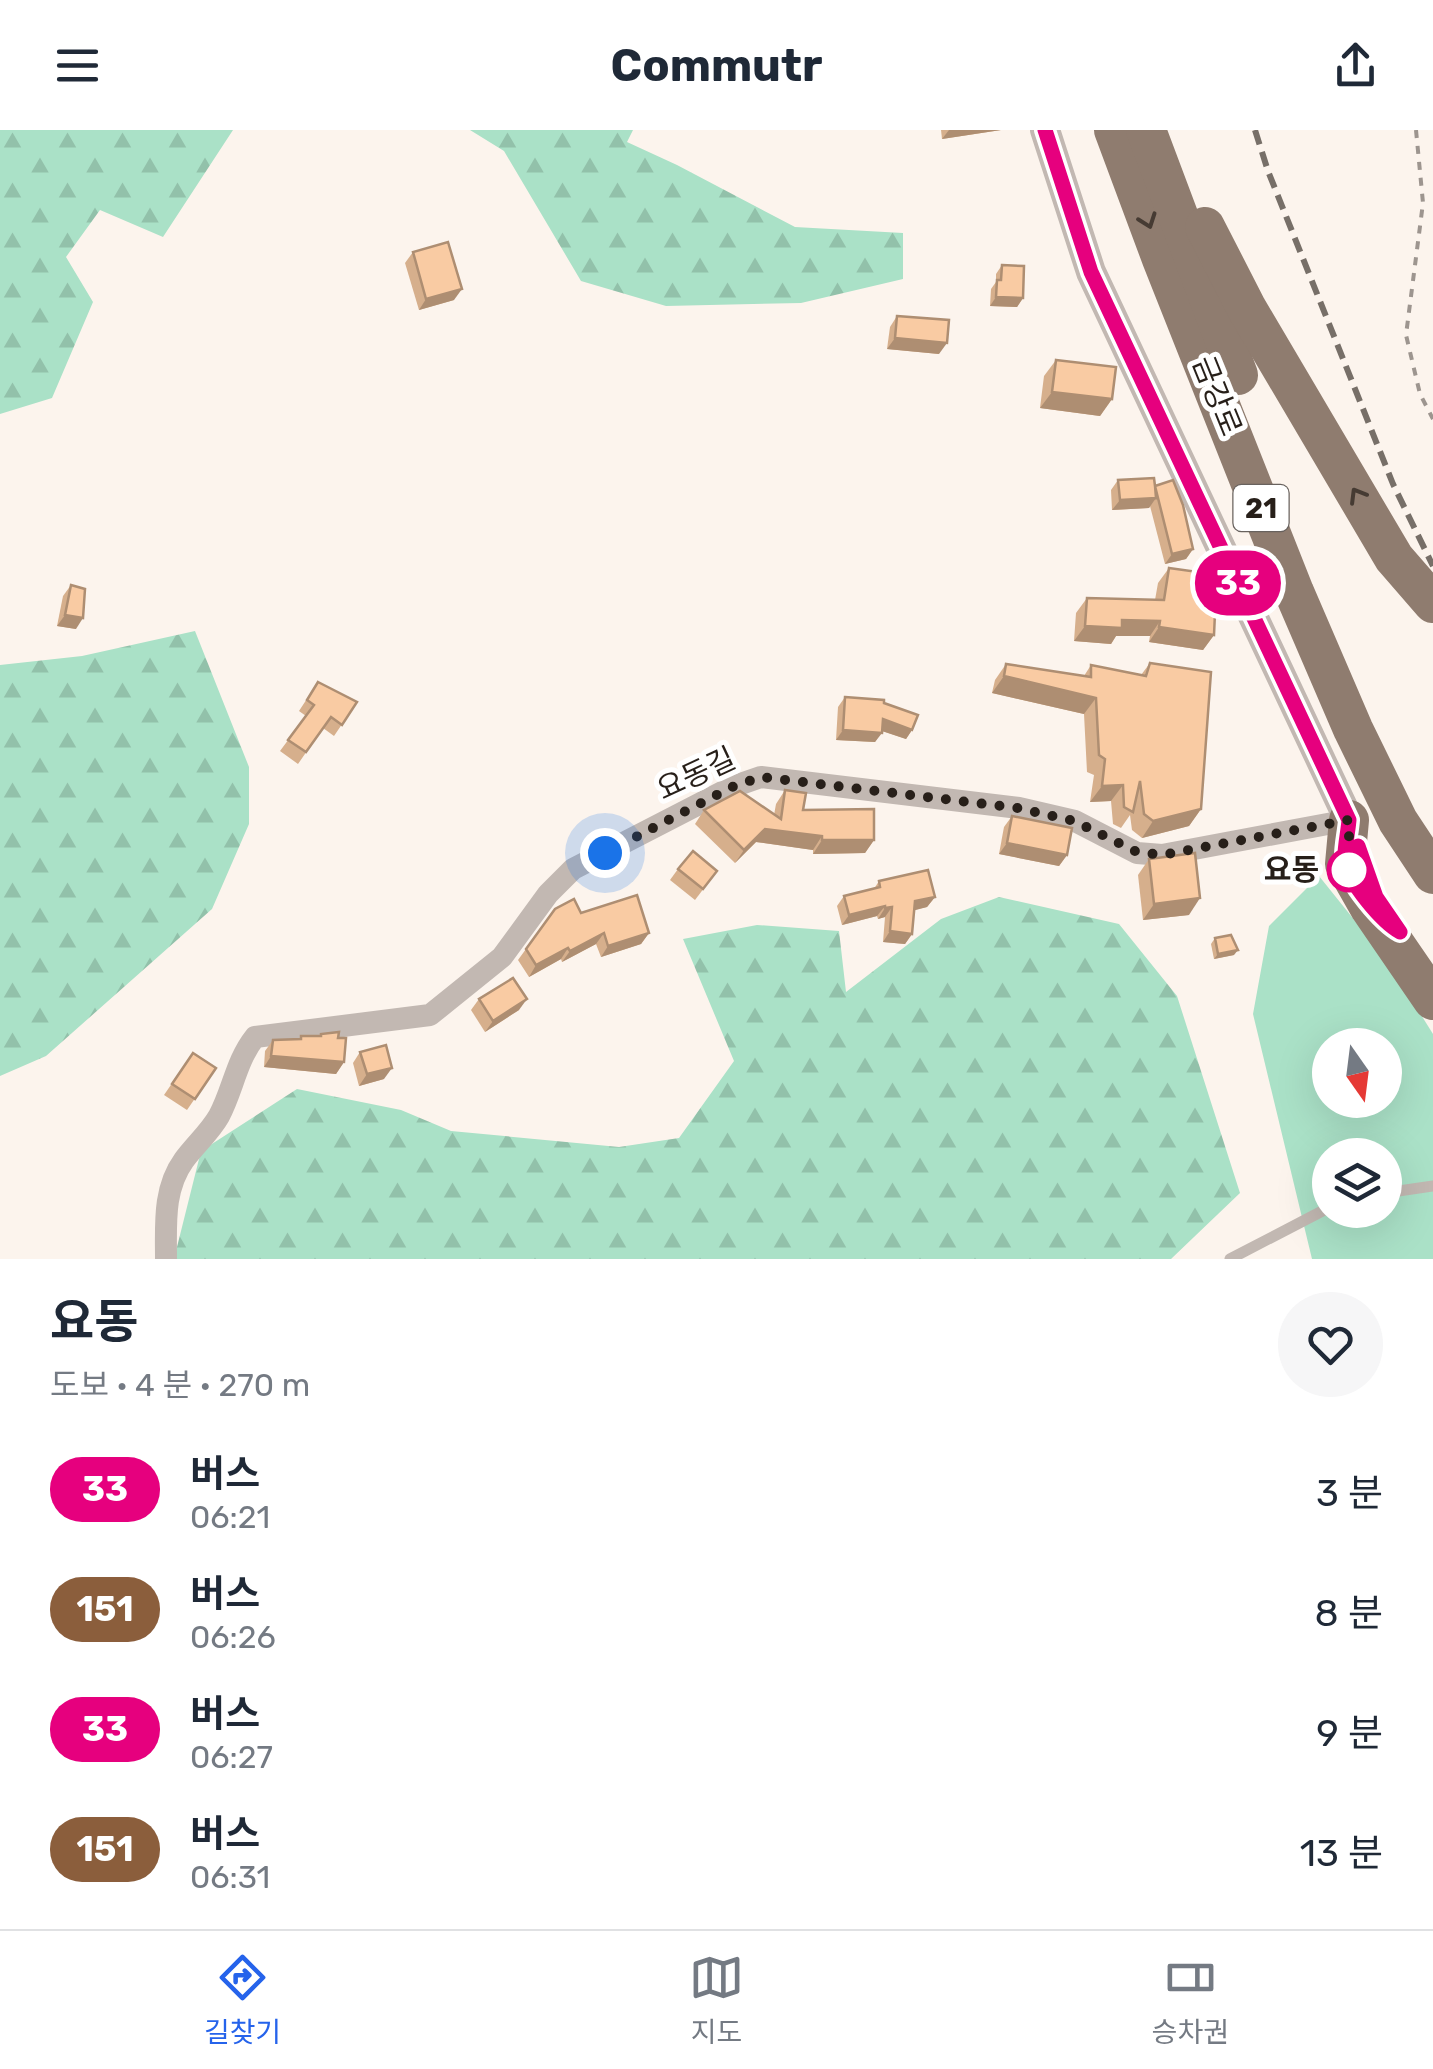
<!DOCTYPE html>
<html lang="ko">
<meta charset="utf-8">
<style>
:root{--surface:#fff;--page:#f6f6f7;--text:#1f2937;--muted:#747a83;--line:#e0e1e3;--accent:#2563eb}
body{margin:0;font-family:Rubik,"Noto Sans KR",sans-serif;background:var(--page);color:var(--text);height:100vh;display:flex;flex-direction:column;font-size:38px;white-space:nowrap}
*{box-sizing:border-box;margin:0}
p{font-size:32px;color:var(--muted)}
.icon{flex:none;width:55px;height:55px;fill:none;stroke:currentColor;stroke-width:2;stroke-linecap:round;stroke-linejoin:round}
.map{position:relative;height:1129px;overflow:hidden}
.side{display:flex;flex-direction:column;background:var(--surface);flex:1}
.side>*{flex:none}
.badge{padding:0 20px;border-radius:32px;font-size:35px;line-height:65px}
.needle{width:65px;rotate:166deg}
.controls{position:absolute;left:1312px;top:898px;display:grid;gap:20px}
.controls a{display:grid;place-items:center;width:90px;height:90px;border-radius:50%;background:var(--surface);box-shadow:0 10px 40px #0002;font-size:50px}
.you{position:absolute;width:50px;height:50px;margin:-25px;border:8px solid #fff;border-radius:50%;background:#1a73e8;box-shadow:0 0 0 15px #1a73e833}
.map>.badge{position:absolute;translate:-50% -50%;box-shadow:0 0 0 5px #fff}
.round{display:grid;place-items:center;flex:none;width:105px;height:105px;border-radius:52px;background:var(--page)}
.headline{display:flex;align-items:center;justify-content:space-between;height:170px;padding:0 50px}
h1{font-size:48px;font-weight:700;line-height:75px}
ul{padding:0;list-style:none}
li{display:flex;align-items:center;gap:30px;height:120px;padding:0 50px}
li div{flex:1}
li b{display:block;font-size:38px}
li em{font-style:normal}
li .badge{min-width:110px;font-weight:700;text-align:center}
header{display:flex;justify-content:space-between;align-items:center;height:130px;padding:0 50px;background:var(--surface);font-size:45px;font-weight:700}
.tab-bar{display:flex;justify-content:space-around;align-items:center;height:140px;border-top:2px solid var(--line);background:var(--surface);font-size:28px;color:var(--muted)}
.tab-bar a{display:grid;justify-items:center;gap:5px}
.tab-bar .current{color:var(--accent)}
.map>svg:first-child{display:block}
.grass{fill:#aae1c7;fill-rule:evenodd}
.forest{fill:url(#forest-firs)}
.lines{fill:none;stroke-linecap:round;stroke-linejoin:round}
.path{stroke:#9d958f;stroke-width:4;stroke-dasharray:8 8;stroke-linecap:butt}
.service{stroke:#c2b8b2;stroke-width:11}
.minor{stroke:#c2b8b2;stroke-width:22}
.tertiary{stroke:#c2b8b2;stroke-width:30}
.trunk{stroke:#8f7c6f;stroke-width:40}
.rail{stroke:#776f68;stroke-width:6;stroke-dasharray:15 8;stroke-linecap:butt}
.wall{fill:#d6af8c}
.shaded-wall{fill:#ae8e72}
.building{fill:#f9cba3;stroke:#ae8e72;stroke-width:2.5}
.oneway{stroke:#463b33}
.line-casing{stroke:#fff;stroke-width:22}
.line{stroke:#e6007e;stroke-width:15}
.walk{stroke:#271f19;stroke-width:10;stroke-dasharray:0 18}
.stop-dot{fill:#fff;stroke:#e6007e;stroke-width:5}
.labels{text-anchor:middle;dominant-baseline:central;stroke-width:10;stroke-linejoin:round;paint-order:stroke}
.shield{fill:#fff;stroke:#68625e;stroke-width:2.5}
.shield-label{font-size:28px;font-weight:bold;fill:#271f19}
.street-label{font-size:30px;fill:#271f19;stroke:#fff}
.stop-label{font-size:30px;font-weight:bold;fill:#271f19;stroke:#fff;text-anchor:end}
</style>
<header><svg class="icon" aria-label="menu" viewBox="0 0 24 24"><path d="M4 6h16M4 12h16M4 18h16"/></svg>Commutr<svg class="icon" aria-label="share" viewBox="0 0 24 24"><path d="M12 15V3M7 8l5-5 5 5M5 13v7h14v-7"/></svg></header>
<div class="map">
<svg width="1433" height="1129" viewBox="0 0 1433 1129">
<defs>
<pattern id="forest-firs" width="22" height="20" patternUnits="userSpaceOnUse" patternTransform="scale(2.5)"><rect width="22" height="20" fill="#aae1c7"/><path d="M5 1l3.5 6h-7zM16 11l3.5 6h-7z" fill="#92c1aa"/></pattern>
</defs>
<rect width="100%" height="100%" fill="#fcf4ed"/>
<!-- grass -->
<path class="grass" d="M 1319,746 L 1388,832 L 1433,904 L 1433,1129 L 1312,1129 L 1253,884 L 1269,796 ZM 1330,915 L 1385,915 L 1385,970 L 1330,970 ZM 1330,1025 L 1385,1025 L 1385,1080 L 1330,1080 Z"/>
<!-- forest -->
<g class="forest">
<polygon points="0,0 233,0 163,107 100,80 66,127 93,172 52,268 0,284"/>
<polygon points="470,0 633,0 627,12 677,35 795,97 903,103 903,149 801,173 666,176 581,151 504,21"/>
<polygon points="195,501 249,637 249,694 212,779 46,926 0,946 0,535 82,526"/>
<polygon points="999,767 1119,794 1177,866 1240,1063 1171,1129 174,1129 201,1021 297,959 401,980 451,1001 619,1017 679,1008 734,931 683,809 757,795 839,801 846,862 941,789"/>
</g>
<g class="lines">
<!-- path -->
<polyline class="path" points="1416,0 1423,73 1406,205 1420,264 1433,289"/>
<!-- service -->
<g class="service">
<polyline points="1385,1063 1433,1056"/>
<polyline points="1230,1129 1330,1077"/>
</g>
<!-- minor -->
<path class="minor" d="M 166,1129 C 166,1094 163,1059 184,1030 C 195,1015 210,1002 219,986 C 233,960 236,931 255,907 L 430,885 L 502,827 L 548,764 L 573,739 L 732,657 L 761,647 L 1019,678 L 1075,691 L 1137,723 L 1162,725 L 1349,690"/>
<!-- tertiary -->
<polyline class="tertiary" points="1045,0 1091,142 1349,690"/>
<!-- trunk -->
<g class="trunk">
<polyline points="1114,0 1162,129 1294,462 1353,599 1398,691 1433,744"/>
<polyline points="1146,0 1238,245"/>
<polyline points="1205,97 1247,179 1394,428 1433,473"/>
<polyline points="1349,690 1345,734 1370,778 1433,870"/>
</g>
<!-- rail -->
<polyline class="rail" points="1255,0 1268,41 1393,354 1433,436"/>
</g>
<!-- wall -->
<g class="wall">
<polygon points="941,0 1001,0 942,9"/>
<polygon points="413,122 454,170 419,180 405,133"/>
<polygon points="1002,135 1023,168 1017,177 990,176 991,159 996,152 996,144"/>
<polygon points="897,186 939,224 887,219 890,197"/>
<polygon points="1056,230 1112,269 1100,286 1040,278 1044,246"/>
<polygon points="1118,350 1155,356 1193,419 1186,429 1165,434 1150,376 1149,378 1112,380 1111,360"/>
<polygon points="1169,438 1195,468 1214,505 1203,520 1149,512 1150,506 1116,506 1111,514 1074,511 1076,483 1087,468 1155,470 1158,453"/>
<polygon points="71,455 76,499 57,496 63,466"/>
<polygon points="1150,533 1201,679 1189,696 1142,708 1132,700 1130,685 1121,698 1113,694 1111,671 1090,672 1094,645 1087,642 1084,584 992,563 995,550 1006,534 1084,546 1091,535 1141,545"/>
<polygon points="318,552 357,572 334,606 323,598 298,634 280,621 306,586 299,581"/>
<polygon points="845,567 884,573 912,600 906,609 882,601 875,612 836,610 838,577"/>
<polygon points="785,660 803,680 874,710 865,723 813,724 813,720 756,712 735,733 695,694 704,680 774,685 776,674"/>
<polygon points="1012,686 1067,725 1059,736 999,724 1004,697"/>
<polygon points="1149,729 1189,785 1143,790 1138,745"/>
<polygon points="678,739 717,741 695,770 670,750"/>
<polygon points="879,751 935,767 927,777 914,780 912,804 905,814 883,812 885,787 878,789 877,786 842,795 837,776 844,766 874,759"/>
<polygon points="555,779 581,783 649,803 641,814 601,827 596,814 562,832 561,829 529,847 518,830"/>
<polygon points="1215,808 1234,825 1214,829 1211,814"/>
<polygon points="479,869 519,880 485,902 471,880"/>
<polygon points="321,904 338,908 344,932 336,944 264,937 265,921 273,910 299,909 301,906 320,906"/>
<polygon points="360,922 384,949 359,956 353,933"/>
<polygon points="193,923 216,938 187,980 164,965"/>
</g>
<!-- shaded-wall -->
<g class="shaded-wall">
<polygon points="949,0 1001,0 942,9"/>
<polygon points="462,159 454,170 419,180 426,169"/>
<polygon points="996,167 1023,168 1017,177 990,176"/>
<polygon points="895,208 947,213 939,224 887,219"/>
<polygon points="1052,262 1112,269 1100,286 1040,278"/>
<polygon points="1156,368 1149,378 1112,380 1120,370"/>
<polygon points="1193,419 1186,429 1165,434 1172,424"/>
<polygon points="65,485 83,488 76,499 57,496"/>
<polygon points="1122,490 1160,491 1150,506 1116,506 1111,514 1074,511 1085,496"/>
<polygon points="1159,497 1214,505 1203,520 1149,512"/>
<polygon points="1004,546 1096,568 1084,584 992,563"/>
<polygon points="883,589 912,600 906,609 876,599"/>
<polygon points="843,600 882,603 875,612 836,610"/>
<polygon points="1123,655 1111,671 1090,672 1102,656"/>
<polygon points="1201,679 1189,696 1142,708 1153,691"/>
<polygon points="765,699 822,706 813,720 756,712 735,733 744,720"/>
<polygon points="822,710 874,710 865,723 813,724"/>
<polygon points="1007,713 1067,725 1059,736 999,724"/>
<polygon points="935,767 927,777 908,782 915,771"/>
<polygon points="1200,768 1189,785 1143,790 1154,774"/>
<polygon points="885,776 877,786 842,795 849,785"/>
<polygon points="892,777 885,787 878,789 885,778"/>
<polygon points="890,801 912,804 905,814 883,812"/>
<polygon points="604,803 596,814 562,832 570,821"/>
<polygon points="649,803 641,814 601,827 608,816"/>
<polygon points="568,818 561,829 529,847 536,835"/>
<polygon points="1238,820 1234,825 1214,829 1218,824"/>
<polygon points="527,869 519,880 485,902 493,891"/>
<polygon points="271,926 344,932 336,944 264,937"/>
<polygon points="392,938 384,949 359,956 367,944"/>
</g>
<!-- building -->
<g class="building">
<polygon points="448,112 462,159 426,169 413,122"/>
<polygon points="1002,135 1024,136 1023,168 996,167 997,150 1001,150"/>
<polygon points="897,186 949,190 947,213 895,208"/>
<polygon points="1056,230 1116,237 1112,269 1052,262"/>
<polygon points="1154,348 1155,356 1173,350 1183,375 1193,419 1172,424 1155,356 1156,368 1120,370 1118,350"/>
<polygon points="1169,438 1198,442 1195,468 1215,483 1214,505 1159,497 1160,491 1122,490 1122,498 1085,496 1087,468 1164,470"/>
<polygon points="71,455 85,459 83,488 65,485"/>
<polygon points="1150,533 1211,542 1201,679 1153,691 1144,684 1140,651 1133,682 1124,677 1123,655 1102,656 1105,629 1099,625 1096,568 1004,546 1006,534 1091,547 1091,535 1146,546"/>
<polygon points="318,552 357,572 342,595 331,587 306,622 288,610 314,575 307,570"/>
<polygon points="845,567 884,570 884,573 918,585 912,600 883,589 882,603 843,600"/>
<polygon points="785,660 806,663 803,680 874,679 874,710 822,710 822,706 765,699 744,720 704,680 740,661 781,689"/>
<polygon points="1012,686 1072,698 1067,725 1007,713"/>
<polygon points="693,721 717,741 703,759 678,739"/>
<polygon points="1195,723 1200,768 1154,774 1149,729"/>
<polygon points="928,740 935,767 915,771 912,804 890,801 892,777 885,778 885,776 849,785 844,766 880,757 879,751"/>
<polygon points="637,765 649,803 608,816 604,803 570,821 568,818 536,835 526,819 555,779 574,769 581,783"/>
<polygon points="1231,805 1238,820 1218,824 1215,808"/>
<polygon points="513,848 527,869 493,891 479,869"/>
<polygon points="339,902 338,908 346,908 344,932 271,926 273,910 301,909 301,906 321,906 321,904"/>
<polygon points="386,915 392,938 367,944 360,922"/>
<polygon points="193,923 216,938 195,969 172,954"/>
</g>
<!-- one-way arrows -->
<defs><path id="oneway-chevron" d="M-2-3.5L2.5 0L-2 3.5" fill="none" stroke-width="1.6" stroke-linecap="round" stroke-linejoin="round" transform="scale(2.5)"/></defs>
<g class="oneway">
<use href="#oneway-chevron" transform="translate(1148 91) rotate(70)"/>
<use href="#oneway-chevron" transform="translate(1357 365) rotate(-121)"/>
</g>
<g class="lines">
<defs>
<path id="line" d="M 1045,0 L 1091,142 L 1349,690 C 1348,703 1344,719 1345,731 C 1348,752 1382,792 1400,802 L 1376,767 L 1358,716"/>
</defs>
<!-- line casing -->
<use href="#line" class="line-casing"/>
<!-- line -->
<use href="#line" class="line"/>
<!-- walk -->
<polyline class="walk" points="605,723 732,657 761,647 1018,678 1074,691 1137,722 1162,725 1349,690 1349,740"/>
</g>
<!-- markers -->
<circle class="stop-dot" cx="1349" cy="740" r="20"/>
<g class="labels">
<!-- shield labels -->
<rect class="shield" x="1233.5" y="355" width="55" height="46" rx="8"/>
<g class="shield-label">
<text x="1261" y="378">21</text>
</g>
<!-- street labels -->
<g class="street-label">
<text transform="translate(1217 266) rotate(68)">금강로</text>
<text transform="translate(696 644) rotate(-25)">요동길</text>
</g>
<!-- stop labels -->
<g class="stop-label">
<text x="1319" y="740">요동</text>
</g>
</g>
</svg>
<div class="controls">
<a><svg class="needle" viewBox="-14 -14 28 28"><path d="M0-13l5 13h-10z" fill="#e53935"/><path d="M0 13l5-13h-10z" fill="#747a83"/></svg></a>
<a><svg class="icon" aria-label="layers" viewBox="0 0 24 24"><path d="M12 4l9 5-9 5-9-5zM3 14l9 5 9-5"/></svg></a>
</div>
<div class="you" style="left:605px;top:723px"></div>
<b class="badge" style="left:1238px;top:453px;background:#e6007e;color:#fff">33</b>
</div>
<section class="side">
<div class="headline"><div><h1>요동</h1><p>도보 · 4 분 · 270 m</p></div><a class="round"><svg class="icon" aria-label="heart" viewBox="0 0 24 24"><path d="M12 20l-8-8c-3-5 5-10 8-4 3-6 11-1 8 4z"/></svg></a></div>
<ul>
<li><span class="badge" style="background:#e6007e;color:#fff">33</span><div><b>버스</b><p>06:21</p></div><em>3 분</em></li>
<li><span class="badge" style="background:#8b5e3c;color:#fff">151</span><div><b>버스</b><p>06:26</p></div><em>8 분</em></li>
<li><span class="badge" style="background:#e6007e;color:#fff">33</span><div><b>버스</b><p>06:27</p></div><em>9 분</em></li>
<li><span class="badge" style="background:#8b5e3c;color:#fff">151</span><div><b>버스</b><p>06:31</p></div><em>13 분</em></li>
</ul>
</section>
<nav class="tab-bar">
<a class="current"><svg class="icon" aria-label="directions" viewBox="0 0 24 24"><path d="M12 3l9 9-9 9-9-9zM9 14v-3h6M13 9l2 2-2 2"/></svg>길찾기</a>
<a><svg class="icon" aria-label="map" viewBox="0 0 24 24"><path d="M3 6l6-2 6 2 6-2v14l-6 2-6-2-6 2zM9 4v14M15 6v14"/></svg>지도</a>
<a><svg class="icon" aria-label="tickets" viewBox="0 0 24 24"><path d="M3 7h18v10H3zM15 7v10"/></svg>승차권</a>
</nav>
